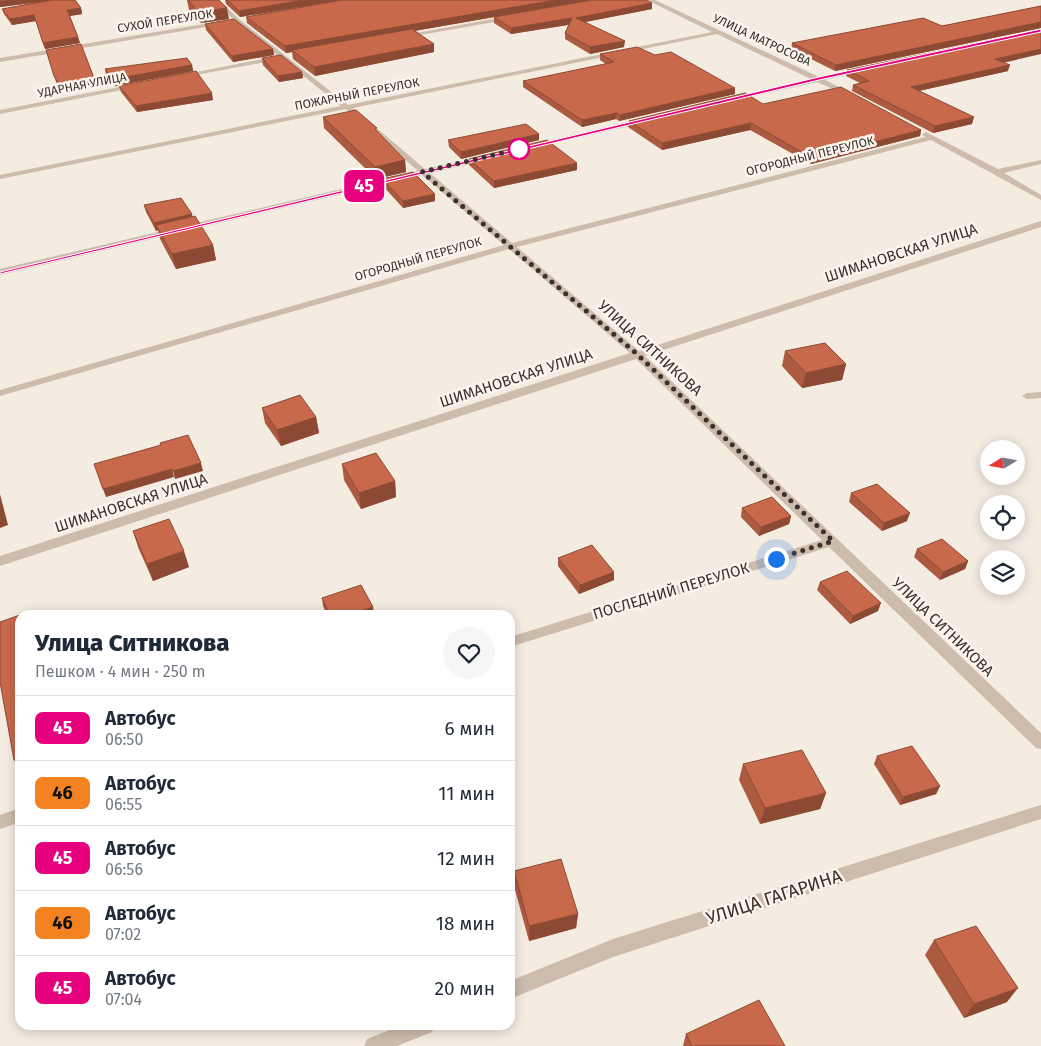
<!DOCTYPE html>
<html lang="ru">
<meta charset="utf-8">
<style>
:root{--surface:#fff;--page:#f6f6f7;--text:#1f2937;--muted:#747a83;--line:#e0e1e3}
body{margin:0;font-family:"Fira Sans",sans-serif;background:var(--page);color:var(--text);height:100vh;display:flex;flex-direction:column;font-size:19px;white-space:nowrap}
*{box-sizing:border-box;margin:0}
p{font-size:16px;color:var(--muted)}
.icon{flex:none;width:28px;height:28px;fill:none;stroke:currentColor;stroke-width:2;stroke-linecap:round;stroke-linejoin:round}
.map{position:relative;flex:1;overflow:hidden}
.details{position:absolute;left:15px;top:610px;width:500px;height:420px;display:flex;flex-direction:column;background:var(--surface);border-radius:15px;box-shadow:0 2px 12px #0003}
.details>*{flex:none}
.badge{padding:0 10px;border-radius:8px;font-size:18px;line-height:32px}
.needle{width:32px;rotate:259deg}
.buttons{position:absolute;left:980px;top:440px;display:grid;gap:10px}
.buttons a{display:grid;place-items:center;width:45px;height:45px;border-radius:50%;background:var(--surface);box-shadow:0 2px 12px #0003;font-size:25px}
.you{position:absolute;width:25px;height:25px;margin:-12px;border:4px solid #fff;border-radius:50%;background:#1a73e8;box-shadow:0 0 0 8px #1a73e833}
.map>.badge{position:absolute;translate:-50% -50%;box-shadow:0 0 0 2px #fff}
.round{display:grid;place-items:center;flex:none;width:52px;height:52px;border-radius:26px;background:var(--page)}
.overview{display:flex;align-items:center;justify-content:space-between;height:85px;padding:0 20px}
h1{font-size:24px;font-weight:800;line-height:38px}
ul{padding:0;list-style:none}
li{display:flex;align-items:center;gap:15px;height:65px;padding:0 20px;border-top:1px solid var(--line)}
li div{flex:1}
li b{display:block;font-size:19px}
li em{font-style:normal}
li .badge{min-width:55px;font-weight:700;text-align:center}
.map>svg:first-child{display:block}
.lines{fill:none;stroke-linecap:round;stroke-linejoin:round}
.street{fill:#cdbbac;fill-rule:evenodd}
.wall{fill:#ac5a40}
.shaded-wall{fill:#8c4a34}
.building{fill:#c8694b;stroke:#8c4a34}
.line{fill:#e6007e;stroke:#fff}
.walk{stroke:#3b302b;stroke-width:5;stroke-dasharray:0 9}
.stop-dot{fill:#fff;stroke:#e6007e;stroke-width:2.5}
.labels{text-anchor:middle;dominant-baseline:central;stroke-width:5;stroke-linejoin:round;paint-order:stroke}
.far-street-label{font-size:12px;fill:#3b302b;stroke:#fbf5ee}
.street-label{font-size:15px;fill:#3b302b;stroke:#fbf5ee}
.near-street-label{font-size:18px;fill:#3b302b;stroke:#fbf5ee}
</style>
<div class="map">
<svg width="1041" height="1046" viewBox="0 0 1041 1046">
<rect width="100%" height="100%" fill="#f4ebe1"/>
<g class="lines">
<!-- street -->
<g class="street">
<polygon points="213,0 219,0 240,20 348,105 712,32 647,0 655,0 819,77 864,67 867,69 825,80 855,95 855,97 853,98 817,82 732,101 730,100 730,98 811,79 717,34 353,108 425,169 487,156 487,160 430,173 512,243 925,137 922,134 926,132 998,169 1041,160 1041,164 1004,173 1041,195 1041,200 931,140 517,247 639,351 1041,221 1041,227 645,356 1041,733 1041,749 1036,748 829,547 510,647 510,637 822,540 636,359 0,566 0,556 630,353 509,249 0,396 0,390 504,245 422,175 0,275 0,269 418,171 346,109 0,179 0,175 341,106 282,59 180,78 180,76 182,75 278,56 236,22"/>
<polygon points="509,16 511,19 403,38 400,36"/>
<polygon points="222,21 224,24 0,62 0,58"/>
<polygon points="135,84 138,86 137,87 0,114 0,110"/>
<polygon points="645,118 649,120 648,122 535,147 531,145"/>
<polygon points="1041,392 1041,398 1027,399 1022,396 1027,393"/>
<polygon points="1041,805 1041,819 613,957 510,999 510,981 613,939"/>
<polygon points="20,808 20,822 0,829 0,815"/>
<polygon points="402,1025 435,1025 432,1032 397,1046 364,1046 367,1039"/>
</g>
</g>
<!-- wall -->
<g class="wall">
<polygon points="0,0 75,0 81,8 82,14 70,16 80,43 45,49 36,21 12,25 4,14 2,9 40,2 0,7"/>
<polygon points="187,0 219,0 229,19 201,23 189,10"/>
<polygon points="225,0 342,0 240,17 226,4"/>
<polygon points="591,0 414,31 434,44 434,52 315,76 293,59 292,52 286,53 247,23 246,17"/>
<polygon points="652,3 652,9 585,22 624,47 590,54 565,39 565,33 569,25 511,34 494,23 494,17"/>
<polygon points="1041,6 1041,28 835,71 791,49 792,43 942,26"/>
<polygon points="205,24 273,49 274,55 233,62 206,30"/>
<polygon points="46,50 94,78 96,84 61,90 56,82"/>
<polygon points="600,54 655,55 735,88 735,94 619,121 616,119 582,127 523,87 523,81 606,64 600,60"/>
<polygon points="262,58 302,72 303,78 279,82 263,65"/>
<polygon points="1004,62 1008,71 919,91 972,124 933,133 852,91 853,85 860,83 846,76 847,70"/>
<polygon points="192,65 193,71 115,86 106,75 105,69"/>
<polygon points="119,86 213,100 137,112 121,92"/>
<polygon points="763,104 921,130 920,136 811,164 750,130 662,150 628,127 629,121"/>
<polygon points="323,117 405,160 406,172 376,179 324,128"/>
<polygon points="539,134 539,140 461,159 449,147 448,140"/>
<polygon points="469,159 577,170 494,188 469,165"/>
<polygon points="382,179 435,194 435,201 403,208 383,186"/>
<polygon points="144,205 192,214 192,216 213,245 216,260 176,269 160,239 158,230 156,231 146,212"/>
<polygon points="785,351 846,364 842,380 802,388 782,366"/>
<polygon points="262,408 316,417 319,433 281,446 265,423"/>
<polygon points="342,464 395,481 396,497 361,509 344,480"/>
<polygon points="851,493 907,521 882,531 849,502"/>
<polygon points="742,508 791,516 789,524 759,536 741,517"/>
<polygon points="133,531 189,567 153,581 138,547"/>
<polygon points="917,549 968,561 965,569 940,580 914,557"/>
<polygon points="558,558 614,580 579,594 558,566"/>
<polygon points="820,582 878,611 850,624 817,590"/>
<polygon points="322,598 373,607 374,615 327,615 323,606"/>
<polygon points="877,756 940,786 936,794 900,805 874,764"/>
<polygon points="743,764 826,793 820,809 760,824 739,780"/>
<polygon points="514,871 578,914 576,928 529,941 514,886"/>
<polygon points="934,940 1007,1002 964,1018 925,955"/>
<polygon points="686,1034 785,1046 683,1046"/>
</g>
<!-- shaded-wall -->
<g class="shaded-wall">
<polygon points="12,0 56,0 0,7 0,2"/>
<polygon points="304,0 342,0 240,17 239,11"/>
<polygon points="556,0 591,0 294,52 292,50 292,52 286,53 285,46"/>
<polygon points="652,3 652,9 575,24 576,18"/>
<polygon points="81,8 82,14 69,16 67,10"/>
<polygon points="227,8 229,19 201,23 198,12"/>
<polygon points="34,15 36,21 12,25 10,19"/>
<polygon points="572,18 572,24 511,34 511,28"/>
<polygon points="1041,22 1041,28 835,71 836,65"/>
<polygon points="78,37 80,43 45,49 43,43"/>
<polygon points="625,41 624,47 590,54 590,47"/>
<polygon points="434,44 434,52 315,76 314,67"/>
<polygon points="273,49 274,55 233,62 232,56"/>
<polygon points="1041,49 1041,54 994,65 995,59"/>
<polygon points="192,65 193,71 115,86 114,79"/>
<polygon points="1010,65 1008,71 909,93 911,87"/>
<polygon points="302,72 303,78 279,82 278,76"/>
<polygon points="94,78 96,84 61,90 59,84"/>
<polygon points="735,88 735,94 619,121 620,115"/>
<polygon points="212,93 213,100 137,112 136,106"/>
<polygon points="617,113 616,119 582,127 582,120"/>
<polygon points="974,117 972,124 933,133 935,126"/>
<polygon points="751,123 750,130 662,150 662,143"/>
<polygon points="921,130 920,136 811,164 812,158"/>
<polygon points="539,134 539,140 461,159 461,152"/>
<polygon points="405,160 406,172 376,179 375,167"/>
<polygon points="577,163 577,170 494,188 494,181"/>
<polygon points="435,194 435,201 403,208 403,201"/>
<polygon points="192,214 193,222 156,225 158,230 156,231 154,223"/>
<polygon points="213,245 216,260 176,269 172,254"/>
<polygon points="846,364 842,380 802,388 806,373"/>
<polygon points="316,417 319,433 281,446 277,430"/>
<polygon points="201,463 203,471 175,479 173,471"/>
<polygon points="172,469 174,477 106,497 103,489"/>
<polygon points="395,481 396,497 361,509 359,493"/>
<polygon points="0,494 8,525 0,528"/>
<polygon points="910,513 907,521 882,531 884,523"/>
<polygon points="791,516 789,524 759,536 761,527"/>
<polygon points="184,551 189,567 153,581 147,564"/>
<polygon points="968,561 965,569 940,580 943,572"/>
<polygon points="614,572 614,580 579,594 580,585"/>
<polygon points="881,603 878,611 850,624 853,616"/>
<polygon points="373,607 374,615 348,615"/>
<polygon points="20,758 20,770 14,760"/>
<polygon points="940,786 936,794 900,805 903,797"/>
<polygon points="826,793 820,809 760,824 765,808"/>
<polygon points="578,914 576,928 529,941 529,926"/>
<polygon points="1018,988 1007,1002 964,1018 974,1004"/>
</g>
<!-- building -->
<g class="building">
<polygon points="0,0 12,0 0,2"/>
<polygon points="52,0 75,0 81,8 67,10 78,37 43,43 34,15 10,19 2,9"/>
<polygon points="188,0 219,0 227,8 198,12"/>
<polygon points="227,0 304,0 239,11"/>
<polygon points="342,0 556,0 285,46 246,17"/>
<polygon points="592,0 646,0 652,3 576,18 625,41 590,47 565,33 572,18 511,28 494,17"/>
<polygon points="1041,6 1041,22 836,65 792,43 923,18 942,26"/>
<polygon points="234,19 273,49 232,56 205,24"/>
<polygon points="412,29 434,44 314,67 292,50"/>
<polygon points="1041,30 1041,49 995,59 1010,65 911,87 974,117 935,126 853,85 869,81 847,70"/>
<polygon points="81,44 94,78 59,84 54,76 46,50"/>
<polygon points="637,47 655,55 671,52 735,88 620,115 617,113 582,120 523,81 614,62 600,54"/>
<polygon points="281,55 302,72 278,76 262,58"/>
<polygon points="187,58 192,65 114,79 105,69"/>
<polygon points="196,71 212,93 136,106 119,86"/>
<polygon points="841,87 921,130 812,158 751,123 662,143 629,121 745,93 763,104"/>
<polygon points="356,110 377,128 375,129 405,160 375,167 323,117"/>
<polygon points="526,124 539,134 461,152 448,140"/>
<polygon points="547,140 577,163 494,181 469,159"/>
<polygon points="413,172 435,194 403,201 382,179"/>
<polygon points="181,198 192,214 154,223 144,205"/>
<polygon points="195,216 213,245 172,254 156,225"/>
<polygon points="825,343 846,364 806,373 785,351"/>
<polygon points="300,395 316,417 277,430 262,408"/>
<polygon points="188,435 201,463 173,471 172,469 103,489 94,464 161,445 160,443"/>
<polygon points="376,453 395,481 359,493 342,464"/>
<polygon points="877,484 910,513 884,523 851,493"/>
<polygon points="772,497 791,516 761,527 742,508"/>
<polygon points="169,519 184,551 147,564 133,531"/>
<polygon points="942,539 968,561 943,572 917,549"/>
<polygon points="592,545 614,572 580,585 558,558"/>
<polygon points="847,571 881,603 853,616 820,582"/>
<polygon points="361,585 373,607 348,615 330,615 322,598"/>
<polygon points="20,615 20,758 14,760 0,682 0,622"/>
<polygon points="912,746 940,786 903,797 877,756"/>
<polygon points="802,750 826,793 765,808 743,764"/>
<polygon points="561,859 578,914 529,926 514,871"/>
<polygon points="976,926 1018,988 974,1004 934,940"/>
<polygon points="759,1000 785,1046 692,1046 686,1034"/>
</g>
<!-- line -->
<polygon class="line" points="1041,29 1041,32 819,80 0,274 0,272 819,77"/>
<g class="lines">
<!-- walk -->
<polyline class="walk" points="519,149 422,172 637,354 833,541 776,559"/>
</g>
<!-- markers -->
<circle class="stop-dot" cx="519" cy="149" r="10"/>
<g class="labels">
<!-- far-street labels -->
<g class="far-street-label">
<text transform="translate(165 21) rotate(-9)">СУХОЙ ПЕРЕУЛОК</text>
<text transform="translate(762 40) rotate(25)">УЛИЦА МАТРОСОВА</text>
<text transform="translate(82 85) rotate(-11)">УДАРНАЯ УЛИЦА</text>
<text transform="translate(357 94) rotate(-11)">ПОЖАРНЫЙ ПЕРЕУЛОК</text>
<text transform="translate(810 156) rotate(-14)">ОГОРОДНЫЙ ПЕРЕУЛОК</text>
<text transform="translate(418 259) rotate(-16)">ОГОРОДНЫЙ ПЕРЕУЛОК</text>
</g>
<!-- street labels -->
<g class="street-label">
<text transform="translate(901 253) rotate(-18)">ШИМАНОВСКАЯ УЛИЦА</text>
<text transform="translate(650 348) rotate(42)">УЛИЦА СИТНИКОВА</text>
<text transform="translate(516 378) rotate(-18)">ШИМАНОВСКАЯ УЛИЦА</text>
<text transform="translate(131 503) rotate(-18)">ШИМАНОВСКАЯ УЛИЦА</text>
<text transform="translate(671 591) rotate(-17)">ПОСЛЕДНИЙ ПЕРЕУЛОК</text>
<text transform="translate(943 627) rotate(44)">УЛИЦА СИТНИКОВА</text>
</g>
<!-- near-street labels -->
<g class="near-street-label">
<text transform="translate(774 897) rotate(-18)">УЛИЦА ГАГАРИНА</text>
</g>
</g>
</svg>
<div class="buttons">
<a><svg class="needle" viewBox="-14 -14 28 28"><path d="M0-13l5 13h-10z" fill="#e53935"/><path d="M0 13l5-13h-10z" fill="#747a83"/></svg></a>
<a><svg class="icon" aria-label="locate" viewBox="0 0 24 24"><circle cx="12" cy="12" r="6"/><path d="M12 2v4M12 18v4M2 12h4M18 12h4"/></svg></a>
<a><svg class="icon" aria-label="layers" viewBox="0 0 24 24"><path d="M12 4l9 5-9 5-9-5zM3 14l9 5 9-5"/></svg></a>
</div>
<div class="you" style="left:776px;top:559px"></div>
<b class="badge" style="left:364px;top:186px;background:#e6007e;color:#fff">45</b>
<section class="details">
<div class="overview"><div><h1>Улица Ситникова</h1><p>Пешком · 4 мин · 250 m</p></div><a class="round"><svg class="icon" aria-label="heart" viewBox="0 0 24 24"><path d="M12 20l-8-8c-3-5 5-10 8-4 3-6 11-1 8 4z"/></svg></a></div>
<ul>
<li><span class="badge" style="background:#e6007e;color:#fff">45</span><div><b>Автобус</b><p>06:50</p></div><em>6 мин</em></li>
<li><span class="badge" style="background:#f58220;color:#111">46</span><div><b>Автобус</b><p>06:55</p></div><em>11 мин</em></li>
<li><span class="badge" style="background:#e6007e;color:#fff">45</span><div><b>Автобус</b><p>06:56</p></div><em>12 мин</em></li>
<li><span class="badge" style="background:#f58220;color:#111">46</span><div><b>Автобус</b><p>07:02</p></div><em>18 мин</em></li>
<li><span class="badge" style="background:#e6007e;color:#fff">45</span><div><b>Автобус</b><p>07:04</p></div><em>20 мин</em></li>
</ul>
</section>
</div>
